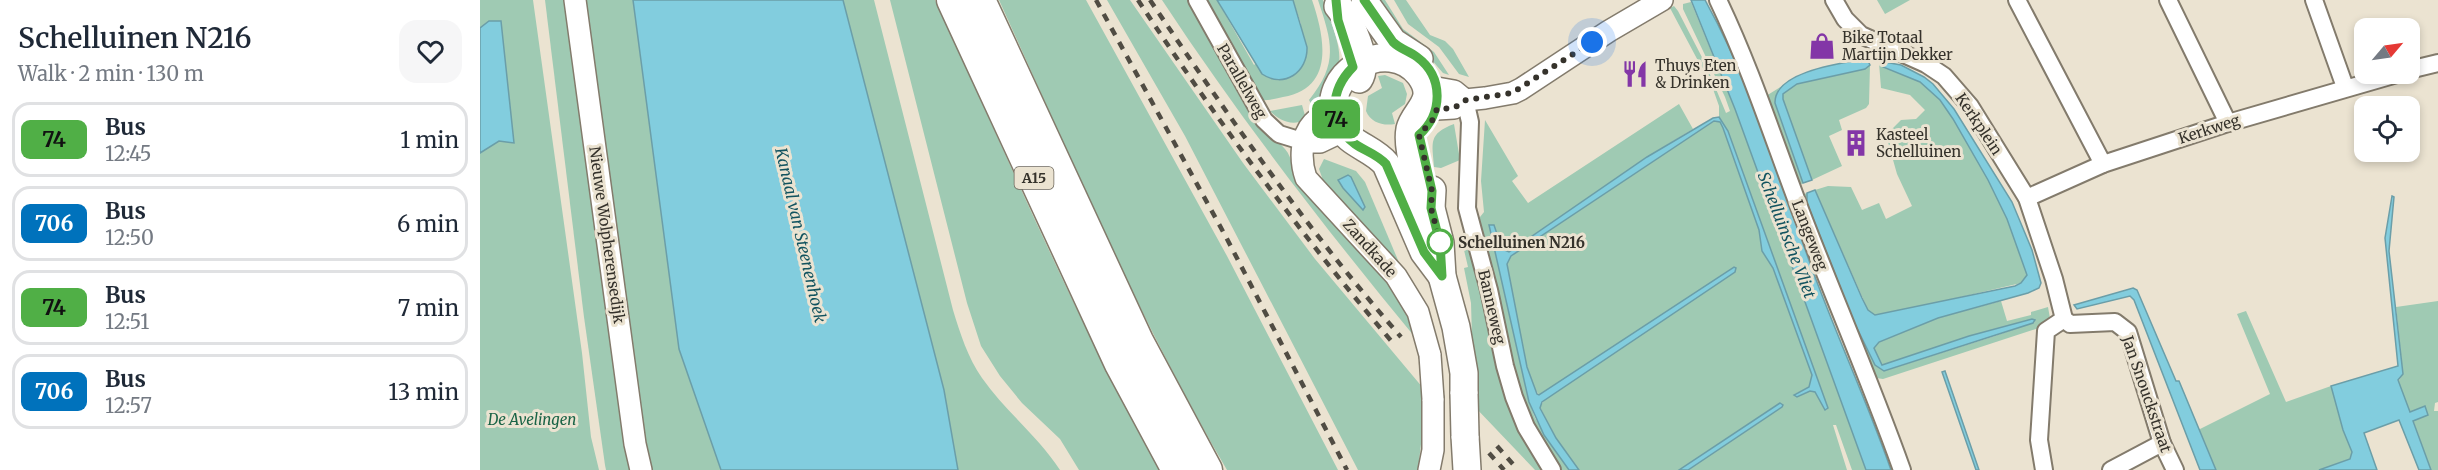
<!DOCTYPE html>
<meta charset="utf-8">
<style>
:root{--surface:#fff;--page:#f6f6f7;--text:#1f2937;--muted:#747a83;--line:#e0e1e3}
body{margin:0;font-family:Merriweather,serif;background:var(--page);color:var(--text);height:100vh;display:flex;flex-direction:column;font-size:22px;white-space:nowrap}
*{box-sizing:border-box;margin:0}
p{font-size:20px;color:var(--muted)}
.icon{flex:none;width:33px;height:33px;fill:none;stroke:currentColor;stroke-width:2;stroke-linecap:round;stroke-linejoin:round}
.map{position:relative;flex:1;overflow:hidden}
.sheet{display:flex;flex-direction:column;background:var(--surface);width:480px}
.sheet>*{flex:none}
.badge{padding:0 12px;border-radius:9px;font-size:21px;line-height:39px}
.needle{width:39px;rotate:61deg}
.controls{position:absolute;left:1874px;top:18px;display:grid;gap:12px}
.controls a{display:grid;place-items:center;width:66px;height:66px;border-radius:12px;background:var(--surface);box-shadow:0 3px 9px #0003;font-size:30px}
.you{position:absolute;width:30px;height:30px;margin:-15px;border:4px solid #fff;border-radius:50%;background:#1a73e8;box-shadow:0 0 0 9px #1a73e833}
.map>.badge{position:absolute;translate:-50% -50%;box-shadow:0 0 0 3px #fff}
.round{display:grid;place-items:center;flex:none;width:63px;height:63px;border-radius:18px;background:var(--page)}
.summary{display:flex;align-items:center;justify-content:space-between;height:102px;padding:0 18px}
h1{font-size:28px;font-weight:600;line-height:45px}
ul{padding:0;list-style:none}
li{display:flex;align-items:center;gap:18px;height:75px;margin:0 12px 9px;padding:0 6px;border:3px solid var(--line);border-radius:18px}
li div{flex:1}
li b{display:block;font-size:22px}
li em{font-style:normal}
li .badge{min-width:66px;font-weight:700;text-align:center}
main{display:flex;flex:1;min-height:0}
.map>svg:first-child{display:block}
.green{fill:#9fcab3}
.water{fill:#82cdde;stroke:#6b9ea8;stroke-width:1.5}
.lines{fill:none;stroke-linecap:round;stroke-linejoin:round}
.minor-casing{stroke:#837b6c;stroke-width:20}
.tertiary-casing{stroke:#837b6c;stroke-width:24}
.primary-casing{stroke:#837b6c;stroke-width:30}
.motorway-casing{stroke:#837b6c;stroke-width:33}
.minor{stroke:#fff;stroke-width:16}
.tertiary{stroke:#fff;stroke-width:21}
.primary{stroke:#fff;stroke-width:27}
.motorway{stroke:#fff;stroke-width:30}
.rail{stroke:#504c43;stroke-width:4.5;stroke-dasharray:8 8;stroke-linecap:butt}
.tertiary-bridge-casing{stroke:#837b6c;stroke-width:24;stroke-linecap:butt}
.primary-bridge-casing{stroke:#837b6c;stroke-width:30;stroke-linecap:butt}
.tertiary-bridge{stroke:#fff;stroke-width:21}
.primary-bridge{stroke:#fff;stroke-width:27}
.line-casing{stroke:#fff;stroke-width:14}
.line{stroke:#50af46;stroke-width:9}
.walk{stroke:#35322b;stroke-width:6;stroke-dasharray:0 10.8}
.stop-dot{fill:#fff;stroke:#50af46;stroke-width:3}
.labels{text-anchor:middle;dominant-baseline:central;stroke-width:6;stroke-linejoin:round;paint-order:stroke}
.shield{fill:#ebe3d1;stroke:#6c675d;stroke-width:1.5}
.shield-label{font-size:14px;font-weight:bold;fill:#35322b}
.poi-label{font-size:15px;fill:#35322b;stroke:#ebe3d1;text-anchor:start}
.street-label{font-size:15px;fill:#35322b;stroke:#ebe3d1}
.stop-label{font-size:15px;font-weight:bold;fill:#35322b;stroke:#ebe3d1;text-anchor:start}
.park-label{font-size:15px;font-style:italic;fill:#1a6446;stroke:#ebe3d1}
.water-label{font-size:16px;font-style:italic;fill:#11535f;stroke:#ebe3d1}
</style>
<main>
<section class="sheet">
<div class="summary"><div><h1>Schelluinen N216</h1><p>Walk · 2 min · 130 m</p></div><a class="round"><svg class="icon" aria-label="heart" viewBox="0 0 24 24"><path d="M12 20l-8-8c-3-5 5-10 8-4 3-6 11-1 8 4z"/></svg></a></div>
<ul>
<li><span class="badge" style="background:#50af46;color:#111">74</span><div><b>Bus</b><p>12:45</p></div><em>1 min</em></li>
<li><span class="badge" style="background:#0072bc;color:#fff">706</span><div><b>Bus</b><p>12:50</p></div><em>6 min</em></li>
<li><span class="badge" style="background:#50af46;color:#111">74</span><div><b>Bus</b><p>12:51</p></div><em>7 min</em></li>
<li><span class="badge" style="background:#0072bc;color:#fff">706</span><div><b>Bus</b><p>12:57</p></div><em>13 min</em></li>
</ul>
</section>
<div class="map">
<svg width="1958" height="470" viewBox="0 0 1958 470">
<rect width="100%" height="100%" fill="#ebe3d1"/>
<!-- green -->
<g class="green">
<polygon points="0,0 53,0 102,353 111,437 119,470 0,470"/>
<polygon points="65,0 87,0 151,470 126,470 125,465 104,317"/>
<polygon points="103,0 153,0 199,349 241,470 169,470"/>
<path d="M 363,0 L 394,0 L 473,310 C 480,333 488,358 502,378 C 525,411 558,436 580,470 L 478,470 L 464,390 Z"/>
<path d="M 410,0 L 455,0 C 528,157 595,319 680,470 L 599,470 L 580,439 L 542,403 L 520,376 L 501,346 L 487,303 Z"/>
<path d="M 519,0 L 606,0 L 747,256 L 858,470 L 747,470 C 659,320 591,158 519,0 Z"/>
<polygon points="627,0 650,0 763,163 835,259 943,388 944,418 938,470 878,470 705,136"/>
<path d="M 682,0 L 710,0 L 782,127 C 788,137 798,140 805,149 C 813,158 812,171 820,181 C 858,228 918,277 934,336 C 845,228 759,117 682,0 Z"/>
<path d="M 725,0 L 737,0 L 774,65 L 821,24 L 813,0 L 832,0 C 845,38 855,88 803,97 C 795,99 787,101 780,100 Z"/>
<path d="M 838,0 L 843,0 C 849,19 862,44 859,65 C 856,81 844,97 835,111 L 829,100 C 859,63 852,42 838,0 Z"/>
<polygon points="897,0 905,0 923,29 954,52 969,75 963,73 950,58 928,43"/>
<polygon points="914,0 926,0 950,35 965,41 973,49 989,77 979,74 959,47 928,24"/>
<polygon points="1397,0 1430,0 1405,14"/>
<path d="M 1211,2 L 1255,109 L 1386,470 L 1372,470 L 1356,425 L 1353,425 L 1367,470 L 1208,470 L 1302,407 L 1300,403 L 1199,470 L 1099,470 L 1076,438 L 1060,407 L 1065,399 L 1256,270 L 1060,395 C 1045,385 1031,287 1027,264 L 1031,256 L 1234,121 L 1240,122 L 1243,128 L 1279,230 L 1282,251 L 1293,268 L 1332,375 L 1329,387 L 1315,394 L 1317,397 L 1330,391 L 1335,392 L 1346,410 L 1348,408 L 1248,131 L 1239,117 L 1239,106 L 1233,89 L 1190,8 L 1194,6 L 1198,11 L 1226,65 L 1246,113 L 1250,111 L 1245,97 L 1203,9 L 1203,4 Z"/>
<path d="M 1399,63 L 1403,67 C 1420,73 1435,77 1449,89 C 1484,119 1534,226 1547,272 L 1546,279 L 1541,283 L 1399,316 L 1393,315 L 1388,310 L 1335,190 L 1348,186 L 1371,187 L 1382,210 L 1399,203 L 1406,219 L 1432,206 L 1417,174 L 1406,135 L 1421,120 L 1436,119 L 1445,110 L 1430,95 L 1401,88 Z"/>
<polygon points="1390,65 1389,104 1386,108 1359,120 1362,130 1349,136 1362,166 1332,180 1303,99 1303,94 1317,84 1385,69"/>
<path d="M 905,75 L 923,83 L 927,94 L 925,104 L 912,113 L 915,124 C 903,126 891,123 886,111 L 888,96 L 902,88 L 898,76 Z"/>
<polygon points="1305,84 1298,90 1323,183 1320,185 1286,96"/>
<polygon points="1199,104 1213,129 1167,157 1029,252 1022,249 1014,225 1009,225 1049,402 1055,418 1089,470 1079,470 1059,440 1040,392 996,222 1004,212 1001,181 1005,120 1038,176 1032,181 1048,203"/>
<path d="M 822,105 L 826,119 C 813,127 800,121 790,111 Z"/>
<path d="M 974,124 L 980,160 L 961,168 L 954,167 C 952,142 948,134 974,124 Z"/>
<polygon points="844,159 876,171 885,182 923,272 844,183 839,169"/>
<polygon points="1327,193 1327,203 1373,320 1395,365 1404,371 1515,336 1555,322 1552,319 1489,336 1402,365 1393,348 1399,342 1458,318 1521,301 1527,321 1551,315 1551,312 1568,307 1571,324 1403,379 1396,378 1321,195"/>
<polygon points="990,248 1013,343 1015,365 1024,395 1045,440 1066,470 1055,470 994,406 991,303 984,268 988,267 984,250"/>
<polygon points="1958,301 1958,402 1955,403 1954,411 1958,411 1958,470 1951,470 1933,420 1945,406 1930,412 1918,382 1923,374 1916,307"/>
<polygon points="1766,311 1806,402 1851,386 1863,430 1872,452 1870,459 1839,470 1736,470 1718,430 1790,394 1757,314"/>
</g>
<!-- water -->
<g class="water">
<polygon points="153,0 363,0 464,390 478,470 241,470 199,349"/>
<path d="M 737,0 L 813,0 L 827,47 C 828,72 804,89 782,74 Z"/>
<path d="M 1211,0 L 1225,0 C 1271,83 1299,177 1331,266 C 1356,335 1387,401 1411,470 L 1386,470 L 1255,109 Z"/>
<polygon points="9,21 21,21 34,143 19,141 0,153 0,28"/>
<path d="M 1387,59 L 1390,65 L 1385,69 L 1317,84 L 1303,94 L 1303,99 L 1332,180 L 1323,183 L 1295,103 C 1294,71 1363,63 1387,59 Z"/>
<polygon points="1399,61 1421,65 1444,77 1453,84 1474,109 1532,202 1552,250 1561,283 1559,288 1548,293 1458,318 1399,342 1394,348 1402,365 1489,336 1552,319 1555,320 1553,323 1404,371 1395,365 1373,320 1327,203 1327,193 1335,190 1382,298 1388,310 1395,315 1535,286 1541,283 1547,275 1527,219 1508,180 1473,119 1460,100 1440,82 1403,67"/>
<polygon points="1239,117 1248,131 1348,408 1345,410 1335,392 1330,391 1317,397 1314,395 1329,387 1332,375 1293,268 1282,251 1279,230 1243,128 1240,122 1234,121 1031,256 1027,264 1047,367 1057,394 1059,395 1254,267 1256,268 1255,272 1062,402 1060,408 1076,438 1099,470 1089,470 1064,435 1049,402 1009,225 1014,225 1022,249 1029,252 1167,157 1233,118"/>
<polygon points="868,175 871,177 885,207 883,210 863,188 858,180"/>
<polygon points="1912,196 1914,197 1909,251 1923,374 1918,380 1930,412 1945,406 1948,415 1933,421 1951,470 1939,470 1919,420 1884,433 1897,470 1839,470 1870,459 1872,452 1863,430 1851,386 1918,366 1905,238"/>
<polygon points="1653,288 1657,290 1696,381 1699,381 1736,470 1720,470 1654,300 1650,296 1597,309 1594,305"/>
<polygon points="1465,371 1499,470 1496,470 1462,372"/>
<polygon points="1300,403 1303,405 1302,407 1208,470 1199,470"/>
</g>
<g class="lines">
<defs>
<g id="minor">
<polyline points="717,0 784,120 799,134 825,142"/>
<path d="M 1238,0 C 1271,69 1294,141 1321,212 C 1354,298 1391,383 1422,470"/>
<polyline points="1354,0 1365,19 1381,35 1446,64 1464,76 1490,106 1547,198 1574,279 1584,319 1590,324 1635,322 1648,332 1682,443 1695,470"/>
<polyline points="1537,0 1623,164"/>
<polyline points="1688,0 1748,123"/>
<polyline points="1834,0 1865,87"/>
<polyline points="1929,70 1958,63"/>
<polyline points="985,100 990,122 987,208 1009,290 1025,366 1034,397 1046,427 1072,470"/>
<polyline points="1547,198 1623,164 1748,123 1917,74"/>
<polyline points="1564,470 1559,440 1566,331 1584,319"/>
<polyline points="1631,470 1682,443"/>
</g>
<g id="tertiary">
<polyline points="95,0 155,444 161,470"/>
<polyline points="957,88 974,91 985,100"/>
<polyline points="957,109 974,108 985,100 1005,98 1033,93 1041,89 1129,31 1182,0"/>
<path d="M 854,111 C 847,114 838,117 833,123 C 820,137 820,161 826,178 L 916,276 L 938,312 L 950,355"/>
<polyline points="825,142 840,142 863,131"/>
<polyline points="949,470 953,450 953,399"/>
</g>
<g id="primary">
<polyline points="885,3 913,42 939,59"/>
<path d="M 858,6 C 870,20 890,62 879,79"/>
<polyline points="952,190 951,208 960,243 962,276 976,327 984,373 984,394"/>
<path d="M 951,208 C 940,191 926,150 930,129 C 934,111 959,101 940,75 C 908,33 835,75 858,123 C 868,145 892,147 906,164 L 944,252 L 962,276"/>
<polyline points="985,436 987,470"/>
</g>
<g id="motorway">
<polyline points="472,0 640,364 697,470"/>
<polyline points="500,0 658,341 727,470"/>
</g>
</defs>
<!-- minor casing -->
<use href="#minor" class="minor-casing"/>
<!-- tertiary casing -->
<use href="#tertiary" class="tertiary-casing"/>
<!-- primary casing -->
<use href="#primary" class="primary-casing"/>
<!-- motorway casing -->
<use href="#motorway" class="motorway-casing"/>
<!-- minor -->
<use href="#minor" class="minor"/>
<!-- tertiary -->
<use href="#tertiary" class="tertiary"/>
<!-- primary -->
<use href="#primary" class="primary"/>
<!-- motorway -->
<use href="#motorway" class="motorway"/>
<!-- rail -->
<g class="rail">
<polyline points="616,0 746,237 867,470"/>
<path d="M 658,0 C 736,119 821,235 913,343"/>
<path d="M 670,0 C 748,116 829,232 921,337"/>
<polyline points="1017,446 1038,470"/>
<polyline points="1009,453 1024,470"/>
</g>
<defs>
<polyline id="tertiary-bridge" points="950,355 953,399"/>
<polyline id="primary-bridge" points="984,394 985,436"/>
</defs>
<!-- tertiary-bridge casing -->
<use href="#tertiary-bridge" class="tertiary-bridge-casing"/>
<!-- primary-bridge casing -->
<use href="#primary-bridge" class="primary-bridge-casing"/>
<!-- tertiary-bridge -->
<use href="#tertiary-bridge" class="tertiary-bridge"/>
<!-- primary-bridge -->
<use href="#primary-bridge" class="primary-bridge"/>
</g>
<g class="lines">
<defs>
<path id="line" d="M 856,0 L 858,20 L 873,67 C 850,90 847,124 875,144 C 885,151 897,154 906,164 L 944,252 L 962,276 L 960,243 L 951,208 L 952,191 L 939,135 C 963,114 964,77 937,57 C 929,51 920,49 913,42 L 884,0"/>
</defs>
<!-- line casing -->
<use href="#line" class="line-casing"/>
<!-- line -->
<use href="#line" class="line"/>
<!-- walk -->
<polyline class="walk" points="960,242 951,208 952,191 939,135 952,121 957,109 974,108 986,100 1032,93 1112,42"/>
</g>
<!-- icons -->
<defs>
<symbol id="shop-bare" viewBox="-9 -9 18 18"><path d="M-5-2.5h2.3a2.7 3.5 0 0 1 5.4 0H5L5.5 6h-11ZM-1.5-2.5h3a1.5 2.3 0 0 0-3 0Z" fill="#8336a7" stroke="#ebe3d1" stroke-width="2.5" paint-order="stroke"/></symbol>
<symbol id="restaurant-bare" viewBox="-9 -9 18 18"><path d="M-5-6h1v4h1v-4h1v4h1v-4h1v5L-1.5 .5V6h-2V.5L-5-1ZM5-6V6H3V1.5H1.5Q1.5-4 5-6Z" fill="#8336a7" stroke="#ebe3d1" stroke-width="2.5" paint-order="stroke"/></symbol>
<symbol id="building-bare" viewBox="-9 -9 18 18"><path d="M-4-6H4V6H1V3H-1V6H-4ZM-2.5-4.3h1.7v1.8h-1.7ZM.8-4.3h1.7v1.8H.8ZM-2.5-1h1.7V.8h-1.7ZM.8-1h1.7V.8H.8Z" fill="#8336a7" stroke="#ebe3d1" stroke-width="2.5" paint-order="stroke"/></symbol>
</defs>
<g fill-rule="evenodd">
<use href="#shop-bare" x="1323" y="27" width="38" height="38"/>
<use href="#restaurant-bare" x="1136" y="55" width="38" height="38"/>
<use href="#building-bare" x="1357" y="124" width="38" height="38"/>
</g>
<!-- markers -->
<circle class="stop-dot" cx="960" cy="242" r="12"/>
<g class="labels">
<!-- shield labels -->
<rect class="shield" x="534.5" y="167" width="39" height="22" rx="4.5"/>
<g class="shield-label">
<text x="554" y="178">A15</text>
</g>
<!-- poi labels -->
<g class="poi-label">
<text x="1362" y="37">Bike Totaal<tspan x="1362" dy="17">Martijn Dekker</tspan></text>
<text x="1175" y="65">Thuys Eten<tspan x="1175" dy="17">&amp; Drinken</tspan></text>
<text x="1396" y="134">Kasteel<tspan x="1396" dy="17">Schelluinen</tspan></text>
</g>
<!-- street labels -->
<g class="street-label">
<text transform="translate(762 81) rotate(60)">Parallelweg</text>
<text transform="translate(1499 124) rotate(56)">Kerkplein</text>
<text transform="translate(1729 129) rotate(-18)">Kerkweg</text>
<text transform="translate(127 235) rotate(82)">Nieuwe Wolpherensedijk</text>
<text transform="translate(1330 235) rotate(69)">Langeweg</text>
<text transform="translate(890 248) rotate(48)">Zandkade</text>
<text transform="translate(1012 307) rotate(77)">Banneweg</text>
<text transform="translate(1667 394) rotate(71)">Jan Snouckstraat</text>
</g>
<!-- stop labels -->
<g class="stop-label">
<text x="978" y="242">Schelluinen N216</text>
</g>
<!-- park labels -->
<g class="park-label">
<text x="52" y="419">De Avelingen</text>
</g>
<!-- water labels -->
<g class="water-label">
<text transform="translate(321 235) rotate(77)">Kanaal van Steenenhoek</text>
<text transform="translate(1307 235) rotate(69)">Schelluinsche Vliet</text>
</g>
</g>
</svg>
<div class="controls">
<a><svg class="needle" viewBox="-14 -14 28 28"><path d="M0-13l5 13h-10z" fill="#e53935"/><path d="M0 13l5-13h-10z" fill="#747a83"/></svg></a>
<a><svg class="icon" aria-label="locate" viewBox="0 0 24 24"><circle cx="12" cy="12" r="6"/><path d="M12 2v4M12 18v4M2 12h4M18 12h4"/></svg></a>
</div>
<div class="you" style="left:1112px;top:42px"></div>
<b class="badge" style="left:856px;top:119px;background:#50af46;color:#111">74</b>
</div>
</main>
